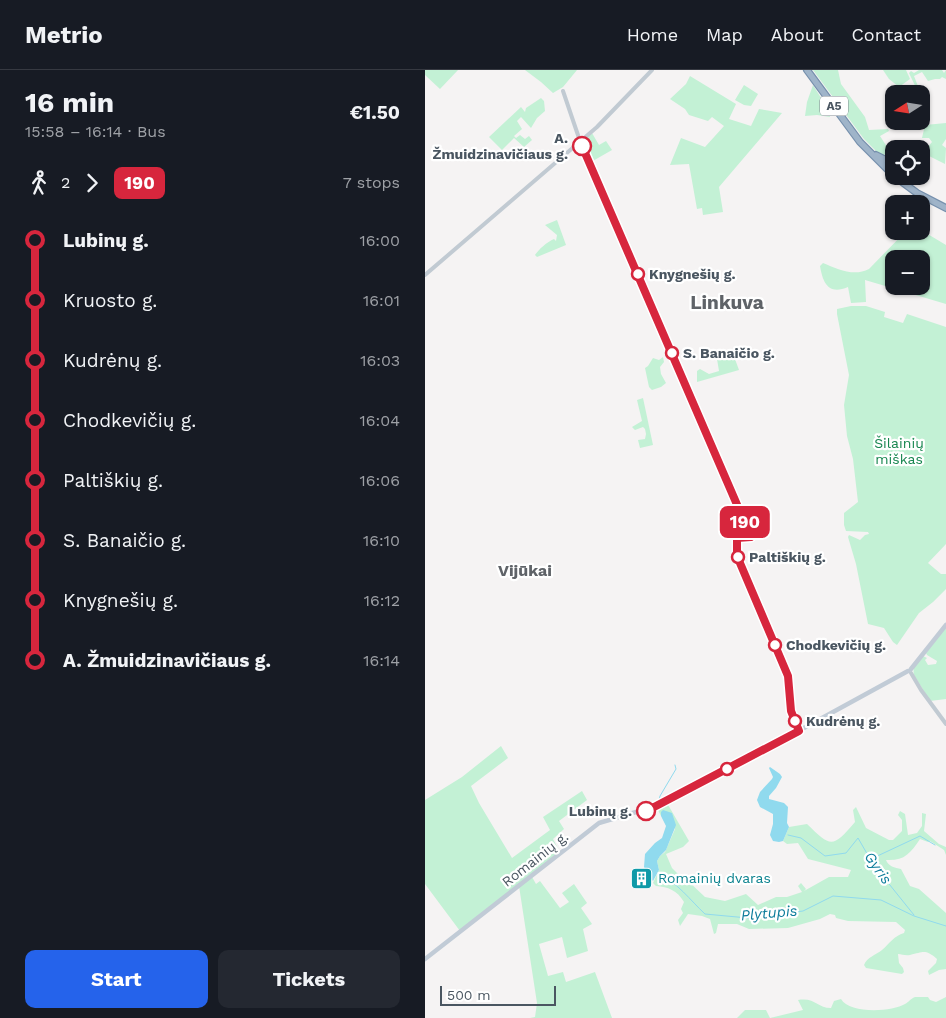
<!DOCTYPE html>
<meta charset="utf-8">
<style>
:root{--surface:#171b24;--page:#242831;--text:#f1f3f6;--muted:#9ea1a6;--line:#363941;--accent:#2563eb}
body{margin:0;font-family:"Work Sans",sans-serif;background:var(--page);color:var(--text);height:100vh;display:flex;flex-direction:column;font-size:19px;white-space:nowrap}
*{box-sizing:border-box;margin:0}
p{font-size:16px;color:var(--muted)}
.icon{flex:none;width:28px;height:28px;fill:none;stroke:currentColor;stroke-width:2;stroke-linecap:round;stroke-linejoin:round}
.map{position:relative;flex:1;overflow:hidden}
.sheet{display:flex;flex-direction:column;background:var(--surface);width:425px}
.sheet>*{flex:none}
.badge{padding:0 10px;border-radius:8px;font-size:18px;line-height:32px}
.needle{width:32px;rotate:258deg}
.buttons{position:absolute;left:460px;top:15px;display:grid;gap:10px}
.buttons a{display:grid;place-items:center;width:45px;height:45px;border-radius:10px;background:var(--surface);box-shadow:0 1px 4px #0004;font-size:25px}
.scale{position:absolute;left:15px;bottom:12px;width:116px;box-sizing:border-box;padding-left:5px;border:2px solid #4a5661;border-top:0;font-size:14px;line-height:18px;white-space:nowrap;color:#4a5661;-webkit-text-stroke:4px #fff;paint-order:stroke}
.map>.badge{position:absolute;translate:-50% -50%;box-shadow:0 0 0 2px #fff}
.legs{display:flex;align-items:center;gap:8px;height:55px;padding:0 25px;font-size:16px}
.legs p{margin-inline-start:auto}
.overview{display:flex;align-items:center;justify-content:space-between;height:85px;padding:0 25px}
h1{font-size:28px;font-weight:700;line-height:38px}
.cta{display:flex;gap:10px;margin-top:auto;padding:10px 25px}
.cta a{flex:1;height:58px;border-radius:10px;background:var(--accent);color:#fff;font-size:20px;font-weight:700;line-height:58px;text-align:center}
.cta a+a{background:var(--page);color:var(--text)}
ul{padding:0 25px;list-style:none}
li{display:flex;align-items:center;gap:18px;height:60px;font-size:19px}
li i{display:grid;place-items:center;width:8px;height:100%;margin:0 6px;background:currentColor}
li i::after{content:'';width:12px;height:12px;margin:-6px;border:4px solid;border-radius:50%;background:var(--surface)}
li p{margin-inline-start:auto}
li:first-child i{background:linear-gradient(#0000 50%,currentColor 0)}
li:last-child i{background:linear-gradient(currentColor 50%,#0000 0)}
header{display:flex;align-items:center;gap:30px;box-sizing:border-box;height:70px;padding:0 25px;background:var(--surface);border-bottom:1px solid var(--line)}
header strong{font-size:24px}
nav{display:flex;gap:28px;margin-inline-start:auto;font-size:18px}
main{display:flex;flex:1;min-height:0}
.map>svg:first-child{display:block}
.green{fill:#c3f1d5;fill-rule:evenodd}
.water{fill:#90daee}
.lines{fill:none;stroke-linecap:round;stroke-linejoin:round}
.stream{stroke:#90daee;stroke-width:1}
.trunk-casing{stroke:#7690ad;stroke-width:8}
.tertiary{stroke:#c1cad2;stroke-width:4}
.secondary{stroke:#c1cbd6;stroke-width:4.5}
.trunk{stroke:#9fb4c9;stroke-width:5.5}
.line-1-casing{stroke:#fff;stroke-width:11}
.line-1{stroke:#d7263d;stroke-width:8}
.stop-1-dot{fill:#fff;stroke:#d7263d;stroke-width:2.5}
.labels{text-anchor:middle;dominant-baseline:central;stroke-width:4.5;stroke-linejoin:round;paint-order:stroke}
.shield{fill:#fff;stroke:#808990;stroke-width:1}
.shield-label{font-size:12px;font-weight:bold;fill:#4a5661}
.stop-label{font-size:14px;font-weight:bold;fill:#4a5661;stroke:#fff;text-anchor:start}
.park-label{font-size:14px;fill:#17864f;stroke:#fff}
.street-label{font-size:14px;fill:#4a5661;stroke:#fff}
.culture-label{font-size:14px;fill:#0d838f;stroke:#fff;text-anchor:start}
.water-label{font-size:15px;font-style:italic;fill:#0c7c9b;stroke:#fff}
.quarter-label{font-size:16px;font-weight:bold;fill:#5f6368;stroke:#fff}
.district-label{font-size:19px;font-weight:bold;fill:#5f6368;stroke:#fff}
</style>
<header>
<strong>Metrio</strong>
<nav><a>Home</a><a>Map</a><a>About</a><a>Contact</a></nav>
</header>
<main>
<section class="sheet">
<div class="overview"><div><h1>16 min</h1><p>15:58 – 16:14 · Bus</p></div><b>€1.50</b></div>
<div class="legs"><svg class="icon" aria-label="walk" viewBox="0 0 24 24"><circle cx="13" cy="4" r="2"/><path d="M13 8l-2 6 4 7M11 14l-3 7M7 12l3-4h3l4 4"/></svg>2<svg class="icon" aria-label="forward" viewBox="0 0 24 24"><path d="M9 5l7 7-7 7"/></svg><b class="badge" style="background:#d7263d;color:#fff">190</b><p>7 stops</p></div>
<ul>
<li><i style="color:#d7263d"></i><b>Lubinų g.</b><p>16:00</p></li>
<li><i style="color:#d7263d"></i><span>Kruosto g.</span><p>16:01</p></li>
<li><i style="color:#d7263d"></i><span>Kudrėnų g.</span><p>16:03</p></li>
<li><i style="color:#d7263d"></i><span>Chodkevičių g.</span><p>16:04</p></li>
<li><i style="color:#d7263d"></i><span>Paltiškių g.</span><p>16:06</p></li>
<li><i style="color:#d7263d"></i><span>S. Banaičio g.</span><p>16:10</p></li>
<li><i style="color:#d7263d"></i><span>Knygnešių g.</span><p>16:12</p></li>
<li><i style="color:#d7263d"></i><b>A. Žmuidzinavičiaus g.</b><p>16:14</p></li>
</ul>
<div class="cta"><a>Start</a><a>Tickets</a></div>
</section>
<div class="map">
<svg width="521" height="948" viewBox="0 0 521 948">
<rect width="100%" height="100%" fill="#f5f3f3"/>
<!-- green -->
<g class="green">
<polygon points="0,0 33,0 15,19 0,5"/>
<polygon points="100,0 152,0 138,17 128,23 116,12"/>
<polygon points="388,0 413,0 416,14 440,47 444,60 463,59 464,61 455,66 464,80 457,87 439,69"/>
<polygon points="458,0 481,0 485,9 474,17 464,9"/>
<polygon points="494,0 517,0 519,3 521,0 521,9 517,7 515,9 510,9 503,11 497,2 489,6 496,24 494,24 484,3 486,1 489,3"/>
<polygon points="265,6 311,34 304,49 326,56 334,39 357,43 294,117 298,142 278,145 277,138 272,139 264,94 245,95 256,68 280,77 299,56 287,47 283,51 264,45 260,39 245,29 261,14"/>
<polygon points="319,15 333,24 326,36 319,35 310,30"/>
<polygon points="388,15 403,39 405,47 392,45 380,46 382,32"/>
<polygon points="116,28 119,31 120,41 112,48 106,58 96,47 92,51 97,59 89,66 91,68 95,65 100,69 104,66 107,70 99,77 89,68 77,80 64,67 96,37 100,42 101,38"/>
<polygon points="521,53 521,69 517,75 521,78 520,94 498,83 507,72 504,68 497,68 500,55"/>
<polygon points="167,63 174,75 181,71 187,80 166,92 158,71"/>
<path d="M 132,150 L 141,175 L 112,187 L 110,185 C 114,179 122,172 129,169 L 131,171 L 132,165 L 120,155 Z"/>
<path d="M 496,160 L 521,175 L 521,234 L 440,210 L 441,232 L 426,233 L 423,217 C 404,225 398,214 395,196 L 398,193 C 412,199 429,207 444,199 L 481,161 ZM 469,189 L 496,189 L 496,216 L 469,216 Z"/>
<polygon points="426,236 441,236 460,242 459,247 478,253 482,244 521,257 521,474 503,493 516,504 521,504 521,519 508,532 494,543 472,575 468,572 459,558 443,554 431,494 423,467 424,465 435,470 440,465 444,464 443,462 421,461 419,455 419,443 433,432 428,389 422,366 419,335 424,305 412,244 412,239"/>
<path d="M 287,281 C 297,282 297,288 307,281 L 314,300 L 272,312 L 272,301 L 275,299 L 284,304 L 294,301 L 292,289 L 287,288 Z"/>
<polygon points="238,287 239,292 235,297 236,304 241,313 236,317 227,320 224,317 220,298 223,296 228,288 234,290"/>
<polygon points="218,328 228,375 215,378 213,370 220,369 221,364 220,359 218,357 210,360 207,357 217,351 212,330"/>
<path d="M 521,557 L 521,629 L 505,631 L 489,605 C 487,596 492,592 498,586 L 502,588 L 500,590 L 503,595 L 511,594 L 512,591 L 502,585 L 501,583 Z"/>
<polygon points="76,676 83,688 46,716 54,733 87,788 125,760 118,747 157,721 162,730 134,751 139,759 128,769 136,784 107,807 111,814 115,811 135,838 144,832 137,823 149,814 162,833 156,838 167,854 158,859 163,881 142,888 137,867 114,874 123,906 138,902 141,912 170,902 187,948 105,948 110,947 112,933 94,816 35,861 0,814 0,730 37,707"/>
<path d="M 242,733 L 264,771 L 258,777 L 241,784 L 247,798 L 255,806 L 262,810 L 280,827 L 300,831 L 321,824 L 333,835 L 351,827 L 362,827 L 377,822 L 373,816 L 376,813 L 381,819 L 379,821 L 404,807 L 423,807 L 426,800 L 383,789 L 373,773 L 362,774 L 358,771 L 364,757 L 382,754 C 406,777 407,779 430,752 L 428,740 L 431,737 L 441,758 L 464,770 L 468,770 L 477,761 L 477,750 L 473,745 L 475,741 L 480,744 L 483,765 L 492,763 L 497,756 L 497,743 L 501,744 L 499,761 L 514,774 L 521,777 L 521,785 L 519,780 L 505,771 L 503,772 L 495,769 C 485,784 479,791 461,790 C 463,796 470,798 476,799 L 485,816 L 494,819 L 521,843 L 521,899 L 514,900 L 504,905 L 503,901 L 511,893 L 512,889 C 500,879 499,882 485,885 C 480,886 477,884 473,884 L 474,893 L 478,898 L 479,902 L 477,904 L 441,898 L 439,895 C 442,887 451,885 457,880 C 465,873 469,866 479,863 L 480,860 L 471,852 L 423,851 L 411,848 L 410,845 L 405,844 L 395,849 L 363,858 L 324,859 L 312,854 L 293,854 L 291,863 L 289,864 L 285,849 L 277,846 L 263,844 L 255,856 L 253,850 L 258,843 L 256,839 L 259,832 C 252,820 243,817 231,816 L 228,813 L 234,800 L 232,791 L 235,786 L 240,782 L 250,759 L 236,742 L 236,746 L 232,738 Z"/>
<path d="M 490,927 L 503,927 L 505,930 L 511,932 L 521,927 L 521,948 L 312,948 L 320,940 L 341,940 L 345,948 L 378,940 L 373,930 C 390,927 392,938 406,938 L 409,931 L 416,929 C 424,944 467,942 480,934 C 484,932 485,929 490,927 Z"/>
</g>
<!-- water -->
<g class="water">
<polygon points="345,697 355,704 357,707 351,718 344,726 344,729 359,733 363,737 362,753 364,757 358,771 354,772 348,771 345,765 348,754 348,744 335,737 332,730 335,722 347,709 348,707 344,698"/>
<polygon points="238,740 247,743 251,755 241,780 235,786 232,791 234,800 228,811 224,807 219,797 220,784 230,773 237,768 241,756 236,746 236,742"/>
</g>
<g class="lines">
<!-- stream -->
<g class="stream">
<polyline points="233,734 235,726 251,699 250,695"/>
<polyline points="363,765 376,768 400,786 421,783 433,768 448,794 489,845"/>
<polyline points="446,789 495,766 510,775"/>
<path d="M 234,804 C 253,813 265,830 280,844 L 323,848 L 378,841 L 408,826 L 456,830 L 489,846 L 521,856"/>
</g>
<defs>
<g id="trunk">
<polyline points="382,0 435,72 469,106"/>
<polyline points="451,85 459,89 469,98"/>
<polyline points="469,106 492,123 521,138"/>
</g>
</defs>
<!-- trunk casing -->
<use href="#trunk" class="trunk-casing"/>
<!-- tertiary -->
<g class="tertiary">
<polyline points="138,21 156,74 326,467 312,468 313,486 363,606 366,641 374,661"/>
<polyline points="0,205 172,57 227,0"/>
<polyline points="486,603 496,620 521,654"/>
</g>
<!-- secondary -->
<g class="secondary">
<polyline points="486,599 521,555"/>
<polyline points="0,889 174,753 231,736 335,682 483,601"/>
</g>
<!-- trunk -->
<use href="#trunk" class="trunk"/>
</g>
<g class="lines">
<defs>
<polyline id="line-1" points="157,76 326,467 312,468 312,486 363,606 366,641 374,661 231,736 221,741"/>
</defs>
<!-- line-1 casing -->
<use href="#line-1" class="line-1-casing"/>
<!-- line-1 -->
<use href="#line-1" class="line-1"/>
</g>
<!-- icons -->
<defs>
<symbol id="building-square" viewBox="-11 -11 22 22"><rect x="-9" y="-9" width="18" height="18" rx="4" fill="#0f9aa8" stroke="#fff"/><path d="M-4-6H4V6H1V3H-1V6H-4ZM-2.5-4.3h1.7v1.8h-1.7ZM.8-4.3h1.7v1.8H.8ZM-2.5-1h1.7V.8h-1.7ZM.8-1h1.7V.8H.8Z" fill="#fff"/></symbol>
</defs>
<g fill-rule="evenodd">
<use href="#building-square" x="204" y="796" width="25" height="25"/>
</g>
<!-- markers -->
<g class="stop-1-dot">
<circle cx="157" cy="76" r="9"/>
<circle cx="213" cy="204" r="6"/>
<circle cx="247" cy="283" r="6"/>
<circle cx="313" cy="487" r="6"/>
<circle cx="350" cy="575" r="6"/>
<circle cx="370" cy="651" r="6"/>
<circle cx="302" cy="699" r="6"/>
<circle cx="221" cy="741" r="9"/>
</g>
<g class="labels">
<!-- shield labels -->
<rect class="shield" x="395" y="26.5" width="28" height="19" rx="4"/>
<g class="shield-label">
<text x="409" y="36">A5</text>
</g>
<!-- stop labels -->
<g class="stop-label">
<text x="143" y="68" text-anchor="end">A.<tspan x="143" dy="16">Žmuidzinavičiaus g.</tspan></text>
<text x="224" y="204">Knygnešių g.</text>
<text x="258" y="283">S. Banaičio g.</text>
<text x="324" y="487">Paltiškių g.</text>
<text x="361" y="575">Chodkevičių g.</text>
<text x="381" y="651">Kudrėnų g.</text>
<text x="207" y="741" text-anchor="end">Lubinų g.</text>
</g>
<!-- park labels -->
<g class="park-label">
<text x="474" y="373">Šilainių<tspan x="474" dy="16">miškas</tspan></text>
</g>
<!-- street labels -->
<g class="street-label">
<text transform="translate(110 789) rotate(-38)">Romainių g.</text>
</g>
<!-- culture labels -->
<g class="culture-label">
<text x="233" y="808">Romainių dvaras</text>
</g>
<!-- water labels -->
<g class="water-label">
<text transform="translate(453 798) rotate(55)">Gyris</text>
<text transform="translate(344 843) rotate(-5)">Plytupis</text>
</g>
<!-- quarter labels -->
<g class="quarter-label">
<text x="100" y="500">Vijūkai</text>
</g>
<!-- district labels -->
<g class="district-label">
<text x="302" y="232">Linkuva</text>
</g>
</g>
</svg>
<div class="buttons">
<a><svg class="needle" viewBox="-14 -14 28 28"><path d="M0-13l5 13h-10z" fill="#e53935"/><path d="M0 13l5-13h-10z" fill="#9ea1a6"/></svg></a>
<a><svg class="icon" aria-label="locate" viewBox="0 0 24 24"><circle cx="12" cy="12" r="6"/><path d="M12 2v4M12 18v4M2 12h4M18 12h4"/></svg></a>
<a>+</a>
<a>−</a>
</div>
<div class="scale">500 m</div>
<b class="badge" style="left:320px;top:452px;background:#d7263d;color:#fff">190</b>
</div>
</main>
